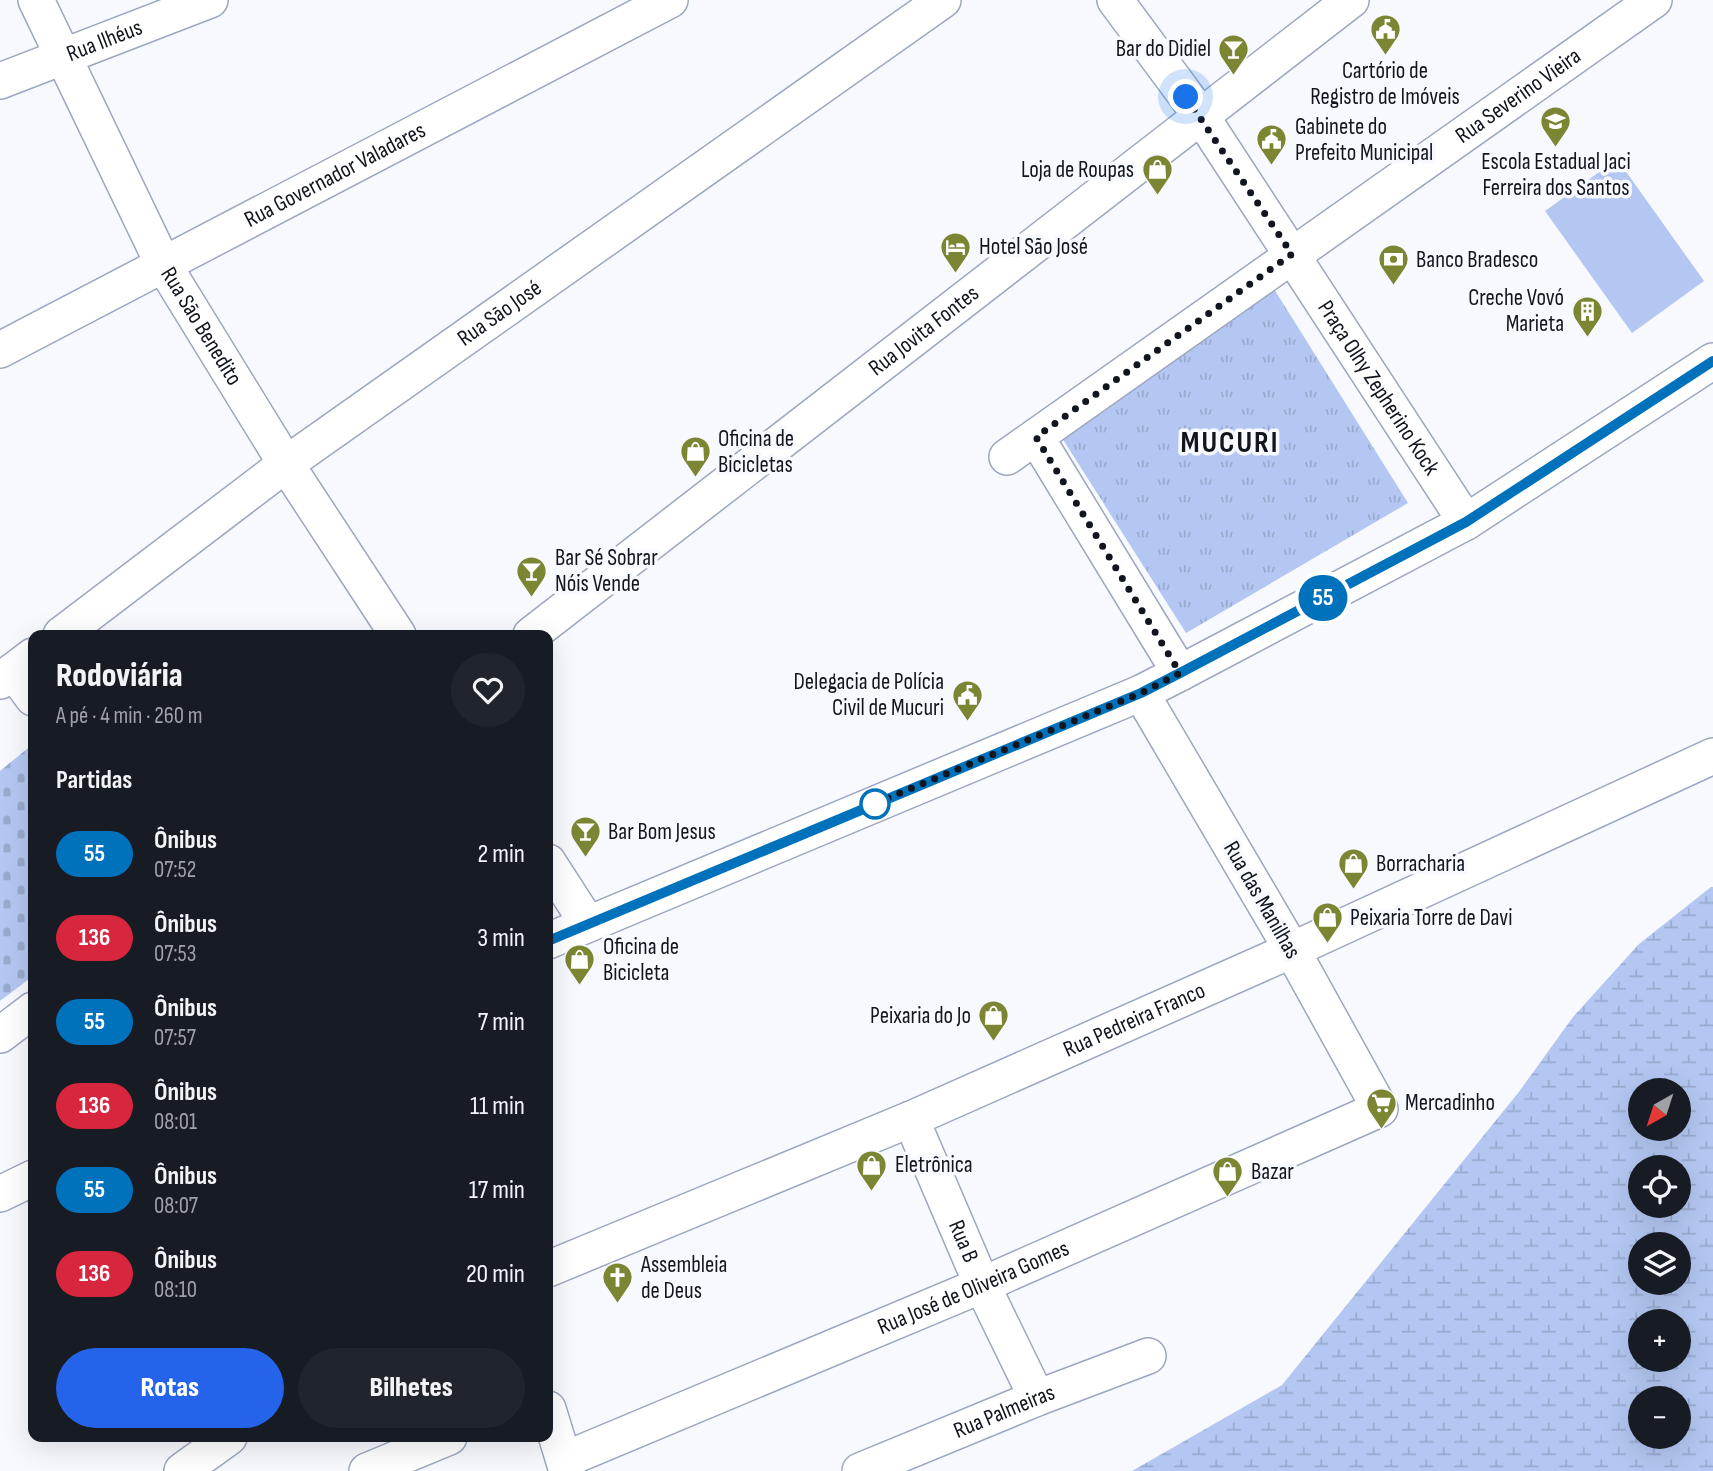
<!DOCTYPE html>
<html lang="pt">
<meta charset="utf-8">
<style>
:root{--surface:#171b24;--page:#20242c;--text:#f1f3f6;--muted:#9ea1a6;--accent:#2563eb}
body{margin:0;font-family:"Sofia Sans Condensed",sans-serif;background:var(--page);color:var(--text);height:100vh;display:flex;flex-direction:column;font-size:26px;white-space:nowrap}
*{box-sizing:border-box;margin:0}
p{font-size:23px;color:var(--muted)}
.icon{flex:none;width:38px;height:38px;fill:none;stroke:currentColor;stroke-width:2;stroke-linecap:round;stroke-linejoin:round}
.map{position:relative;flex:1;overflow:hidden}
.drawer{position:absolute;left:28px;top:630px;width:525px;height:812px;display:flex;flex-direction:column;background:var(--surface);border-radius:14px;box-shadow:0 7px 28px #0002}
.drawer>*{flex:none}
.badge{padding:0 14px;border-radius:23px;font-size:24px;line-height:46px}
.needle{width:46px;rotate:219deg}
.controls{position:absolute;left:1628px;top:1078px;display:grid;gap:14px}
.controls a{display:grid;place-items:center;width:63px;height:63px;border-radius:50%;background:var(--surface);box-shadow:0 7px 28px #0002;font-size:35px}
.you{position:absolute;width:35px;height:35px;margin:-18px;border:5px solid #fff;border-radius:50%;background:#1a73e8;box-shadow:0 0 0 10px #1a73e833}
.map>.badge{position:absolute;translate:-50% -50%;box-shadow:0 0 0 4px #fff}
h2{padding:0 28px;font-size:26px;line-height:63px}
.round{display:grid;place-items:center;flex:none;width:74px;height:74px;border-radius:37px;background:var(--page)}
.headline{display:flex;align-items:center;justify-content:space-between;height:119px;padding:0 28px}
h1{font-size:33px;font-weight:800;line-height:52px}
.cta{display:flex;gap:14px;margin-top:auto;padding:14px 28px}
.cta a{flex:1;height:80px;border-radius:42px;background:var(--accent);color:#fff;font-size:28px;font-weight:800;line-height:80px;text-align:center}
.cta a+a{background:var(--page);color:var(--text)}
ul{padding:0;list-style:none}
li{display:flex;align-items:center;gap:21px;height:84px;padding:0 28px}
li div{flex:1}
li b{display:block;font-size:26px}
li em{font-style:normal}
li .badge{min-width:77px;font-weight:700;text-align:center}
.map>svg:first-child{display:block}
.grass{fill:url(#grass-tufts)}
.wetland{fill:url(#wetland-marsh);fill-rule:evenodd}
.cemetery{fill:url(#cemetery-stones)}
.pitch{fill:#b3c7f2}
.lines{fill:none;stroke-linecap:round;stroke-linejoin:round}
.minor-casing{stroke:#9ca7bf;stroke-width:38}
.minor{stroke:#fff;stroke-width:35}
.line-casing{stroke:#fff;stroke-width:16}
.line{stroke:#0072bc;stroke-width:10}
.walk{stroke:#11151e;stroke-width:7;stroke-dasharray:0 12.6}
.stop-dot{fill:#fff;stroke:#0072bc;stroke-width:3.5}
.labels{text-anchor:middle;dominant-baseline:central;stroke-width:7;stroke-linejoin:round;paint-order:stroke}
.street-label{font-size:23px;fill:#11151e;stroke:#f7f9fe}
.poi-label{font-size:23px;fill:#11151e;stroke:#f7f9fe;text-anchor:start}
.district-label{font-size:30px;font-weight:bold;letter-spacing:2px;fill:#11151e;stroke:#f7f9fe}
</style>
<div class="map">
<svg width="1713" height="1471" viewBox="0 0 1713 1471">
<defs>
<pattern id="grass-tufts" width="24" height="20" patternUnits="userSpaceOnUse" patternTransform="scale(1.75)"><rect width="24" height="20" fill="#b3c7f2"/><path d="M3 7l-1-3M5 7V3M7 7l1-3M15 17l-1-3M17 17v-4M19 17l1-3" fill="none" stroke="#99aacf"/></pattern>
<pattern id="wetland-marsh" width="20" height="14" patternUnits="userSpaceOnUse" patternTransform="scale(1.75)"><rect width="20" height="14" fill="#b3c7f2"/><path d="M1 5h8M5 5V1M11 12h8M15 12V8" fill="none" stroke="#99aacf"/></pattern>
<pattern id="cemetery-stones" width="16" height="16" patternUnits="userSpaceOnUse" patternTransform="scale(1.75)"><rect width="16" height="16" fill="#b3c7f2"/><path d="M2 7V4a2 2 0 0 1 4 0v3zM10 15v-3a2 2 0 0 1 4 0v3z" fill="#99aacf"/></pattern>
</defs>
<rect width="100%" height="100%" fill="#f7f9fe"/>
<!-- grass -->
<polygon class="grass" points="1274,289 1408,503 1186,633 1062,438"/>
<!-- wetland -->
<path class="wetland" d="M 1711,887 L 1713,887 L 1713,1471 L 1132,1471 L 1282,1385 L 1518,1093 L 1573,1017 L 1639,944 ZM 1640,1090 L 1678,1090 L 1678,1129 L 1640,1129 ZM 1640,1167 L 1678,1167 L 1678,1206 L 1640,1206 ZM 1640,1244 L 1678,1244 L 1678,1283 L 1640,1283 ZM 1640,1321 L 1678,1321 L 1678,1360 L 1640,1360 ZM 1640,1398 L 1678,1398 L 1678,1437 L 1640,1437 Z"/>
<!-- cemetery -->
<polygon class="cemetery" points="33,744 33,976 0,1001 0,771"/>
<!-- pitch -->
<polygon class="pitch" points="1617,159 1704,281 1632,333 1545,211"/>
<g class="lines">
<defs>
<g id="minor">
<path id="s1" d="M 36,0 L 163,264 L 286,464 L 398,635"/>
<path id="s2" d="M 1115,0 L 1201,116 L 1466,522"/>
<path id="s3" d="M 0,81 L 210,0"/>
<path id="s4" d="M 0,350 L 670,0"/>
<polyline points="1036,437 1180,673"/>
<path id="s5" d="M 1007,457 L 1654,0"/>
<path id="s6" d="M 61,635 L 286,464 L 943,0"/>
<path id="s7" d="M 531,635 L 1351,0"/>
<polyline points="13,671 33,698"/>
<polyline points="0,681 33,656"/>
<polyline points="548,862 588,924"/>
<polyline points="548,941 1141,693 1180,673 1466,522 1713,361"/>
<polyline points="0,1035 33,1010"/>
<path id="s8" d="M 911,1119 L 982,1285 L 1037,1398"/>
<polyline points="0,1194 33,1178"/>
<path id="s9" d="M 548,1269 L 911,1119 L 1292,950 L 1713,756"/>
<polyline points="548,1409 567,1471"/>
<path id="s10" d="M 564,1460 L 982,1285 L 1380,1109 L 1292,950 L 1141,693"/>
<polyline points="182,1471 229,1437"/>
<polyline points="367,1471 449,1437"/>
<path id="s11" d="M 860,1471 L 1037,1398 L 1148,1356"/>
</g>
</defs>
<!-- minor casing -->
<use href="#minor" class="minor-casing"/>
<!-- minor -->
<use href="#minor" class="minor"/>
</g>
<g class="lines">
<defs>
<polyline id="line" points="548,941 1141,693 1180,673 1466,522 1713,361"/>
</defs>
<!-- line casing -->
<use href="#line" class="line-casing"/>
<!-- line -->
<use href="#line" class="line"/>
<!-- walk -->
<polyline class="walk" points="875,804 864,808 1141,693 1180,673 1036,437 1292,254 1186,97"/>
</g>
<!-- icons -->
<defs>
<symbol id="civic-pin" viewBox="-11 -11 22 30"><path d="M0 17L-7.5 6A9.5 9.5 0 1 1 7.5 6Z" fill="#7c8532" stroke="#f7f9fe"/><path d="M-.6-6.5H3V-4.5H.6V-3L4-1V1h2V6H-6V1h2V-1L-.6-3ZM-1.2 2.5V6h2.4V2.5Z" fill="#fff"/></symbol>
<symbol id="bar-pin" viewBox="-11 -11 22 30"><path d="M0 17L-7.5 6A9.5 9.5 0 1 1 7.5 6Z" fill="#7c8532" stroke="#f7f9fe"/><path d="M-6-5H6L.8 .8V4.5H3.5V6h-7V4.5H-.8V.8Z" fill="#fff"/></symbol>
<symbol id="school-pin" viewBox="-11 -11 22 30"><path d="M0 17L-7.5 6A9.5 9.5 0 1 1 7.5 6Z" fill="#7c8532" stroke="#f7f9fe"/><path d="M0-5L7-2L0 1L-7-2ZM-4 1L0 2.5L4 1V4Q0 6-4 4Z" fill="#fff"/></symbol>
<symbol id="shop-pin" viewBox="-11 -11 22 30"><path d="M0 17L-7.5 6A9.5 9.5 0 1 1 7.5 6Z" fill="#7c8532" stroke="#f7f9fe"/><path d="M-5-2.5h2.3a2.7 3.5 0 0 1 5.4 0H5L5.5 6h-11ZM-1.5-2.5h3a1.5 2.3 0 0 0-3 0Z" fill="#fff"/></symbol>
<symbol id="hotel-pin" viewBox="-11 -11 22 30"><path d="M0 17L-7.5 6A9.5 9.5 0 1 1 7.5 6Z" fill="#7c8532" stroke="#f7f9fe"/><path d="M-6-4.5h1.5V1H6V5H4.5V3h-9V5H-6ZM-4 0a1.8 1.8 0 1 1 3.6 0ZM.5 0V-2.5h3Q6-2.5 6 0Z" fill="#fff"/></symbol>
<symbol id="bank-pin" viewBox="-11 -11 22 30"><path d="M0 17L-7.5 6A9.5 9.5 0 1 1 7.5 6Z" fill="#7c8532" stroke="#f7f9fe"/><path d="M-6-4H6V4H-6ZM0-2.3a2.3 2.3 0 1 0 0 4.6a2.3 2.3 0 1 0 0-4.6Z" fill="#fff"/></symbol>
<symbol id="building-pin" viewBox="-11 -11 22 30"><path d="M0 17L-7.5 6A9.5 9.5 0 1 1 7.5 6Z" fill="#7c8532" stroke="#f7f9fe"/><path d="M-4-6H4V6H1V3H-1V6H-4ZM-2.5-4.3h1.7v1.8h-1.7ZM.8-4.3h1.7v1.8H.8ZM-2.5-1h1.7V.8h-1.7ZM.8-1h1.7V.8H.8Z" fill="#fff"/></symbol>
<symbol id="supermarket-pin" viewBox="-11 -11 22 30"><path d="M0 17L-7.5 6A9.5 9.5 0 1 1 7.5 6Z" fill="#7c8532" stroke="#f7f9fe"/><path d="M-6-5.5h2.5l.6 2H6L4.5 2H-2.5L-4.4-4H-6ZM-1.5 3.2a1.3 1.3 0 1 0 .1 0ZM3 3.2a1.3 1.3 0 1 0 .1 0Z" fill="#fff"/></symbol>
<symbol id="church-pin" viewBox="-11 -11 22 30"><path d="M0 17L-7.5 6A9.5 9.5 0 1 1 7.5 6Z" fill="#7c8532" stroke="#f7f9fe"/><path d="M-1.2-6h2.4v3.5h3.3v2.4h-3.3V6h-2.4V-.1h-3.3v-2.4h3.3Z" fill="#fff"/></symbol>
</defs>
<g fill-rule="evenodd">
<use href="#civic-pin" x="1368" y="12" width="35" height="47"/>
<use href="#bar-pin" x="1216" y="32" width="35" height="47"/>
<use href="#school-pin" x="1538" y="104" width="35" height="47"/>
<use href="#civic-pin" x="1254" y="122" width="35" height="47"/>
<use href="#shop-pin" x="1140" y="152" width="35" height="47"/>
<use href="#hotel-pin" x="938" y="230" width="35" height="47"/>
<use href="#bank-pin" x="1376" y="242" width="35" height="47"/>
<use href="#building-pin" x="1570" y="294" width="35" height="47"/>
<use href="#shop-pin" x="678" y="434" width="35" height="47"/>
<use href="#bar-pin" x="514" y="554" width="35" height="47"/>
<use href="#civic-pin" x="950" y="678" width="35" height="47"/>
<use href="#bar-pin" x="568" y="814" width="35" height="47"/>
<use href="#shop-pin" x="1336" y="846" width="35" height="47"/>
<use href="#shop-pin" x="1310" y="900" width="35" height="47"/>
<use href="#shop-pin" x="562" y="942" width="35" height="47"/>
<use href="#shop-pin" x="976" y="998" width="35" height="47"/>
<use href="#supermarket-pin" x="1364" y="1086" width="35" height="47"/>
<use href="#shop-pin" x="854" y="1148" width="35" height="47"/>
<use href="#shop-pin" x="1210" y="1154" width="35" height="47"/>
<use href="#church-pin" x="600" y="1260" width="35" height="47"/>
</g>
<!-- markers -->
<circle class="stop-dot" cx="875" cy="804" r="14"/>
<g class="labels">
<!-- street labels -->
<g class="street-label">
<text stroke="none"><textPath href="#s3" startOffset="112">Rua Ilhéus</textPath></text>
<text stroke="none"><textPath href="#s5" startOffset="626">Rua Severino Vieira</textPath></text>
<text stroke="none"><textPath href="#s4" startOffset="378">Rua Governador Valadares</textPath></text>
<text stroke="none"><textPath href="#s6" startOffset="544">Rua São José</textPath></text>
<text stroke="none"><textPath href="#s1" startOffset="366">Rua São Benedito</textPath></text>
<text stroke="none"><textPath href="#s7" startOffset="497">Rua Jovita Fontes</textPath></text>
<text stroke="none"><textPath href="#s2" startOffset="469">Praça Olhy Zepherino Kock</textPath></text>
<text transform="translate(1262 900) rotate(60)">Rua das Manilhas</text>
<text stroke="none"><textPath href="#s9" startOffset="637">Rua Pedreira Franco</textPath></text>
<text stroke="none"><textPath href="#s8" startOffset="133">Rua B</textPath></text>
<text stroke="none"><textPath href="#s10" startOffset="444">Rua José de Oliveira Gomes</textPath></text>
<text stroke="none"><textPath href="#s11" startOffset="156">Rua Palmeiras</textPath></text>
</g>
<!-- poi labels -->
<g class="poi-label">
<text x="1211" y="49" text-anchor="end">Bar do Didiel</text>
<text x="1385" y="71" text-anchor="middle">Cartório de<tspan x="1385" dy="26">Registro de Imóveis</tspan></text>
<text x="1295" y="127">Gabinete do<tspan x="1295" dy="26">Prefeito Municipal</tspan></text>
<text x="1556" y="162" text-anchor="middle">Escola Estadual Jaci<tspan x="1556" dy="26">Ferreira dos Santos</tspan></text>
<text x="1134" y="170" text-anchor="end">Loja de Roupas</text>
<text x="979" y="247">Hotel São José</text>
<text x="1416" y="260">Banco Bradesco</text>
<text x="1564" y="298" text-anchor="end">Creche Vovó<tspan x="1564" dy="26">Marieta</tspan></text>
<text x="718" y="439">Oficina de<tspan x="718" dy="26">Bicicletas</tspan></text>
<text x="555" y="558">Bar Sé Sobrar<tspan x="555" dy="26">Nóis Vende</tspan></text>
<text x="944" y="682" text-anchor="end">Delegacia de Polícia<tspan x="944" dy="26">Civil de Mucuri</tspan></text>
<text x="608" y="832">Bar Bom Jesus</text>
<text x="1376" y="864">Borracharia</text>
<text x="1350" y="918">Peixaria Torre de Davi</text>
<text x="603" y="947">Oficina de<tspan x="603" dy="26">Bicicleta</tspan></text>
<text x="971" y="1016" text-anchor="end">Peixaria do Jo</text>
<text x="1405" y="1103">Mercadinho</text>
<text x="895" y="1165">Eletrônica</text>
<text x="1251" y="1172">Bazar</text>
<text x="641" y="1265">Assembleia<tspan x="641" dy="26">de Deus</tspan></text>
</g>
<!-- district labels -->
<g class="district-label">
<text x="1230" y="443">MUCURI</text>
</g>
</g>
</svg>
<div class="controls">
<a><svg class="needle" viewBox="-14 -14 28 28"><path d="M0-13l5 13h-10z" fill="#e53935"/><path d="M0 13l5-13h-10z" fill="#9ea1a6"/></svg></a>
<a><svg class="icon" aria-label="locate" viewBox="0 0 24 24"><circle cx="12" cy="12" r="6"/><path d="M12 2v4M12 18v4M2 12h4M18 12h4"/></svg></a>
<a><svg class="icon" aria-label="layers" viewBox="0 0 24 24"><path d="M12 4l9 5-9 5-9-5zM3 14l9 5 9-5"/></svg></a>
<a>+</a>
<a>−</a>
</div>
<div class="you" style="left:1186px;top:97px"></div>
<b class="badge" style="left:1323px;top:598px;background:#0072bc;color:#fff">55</b>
<section class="drawer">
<div class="headline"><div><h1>Rodoviária</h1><p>A pé · 4 min · 260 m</p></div><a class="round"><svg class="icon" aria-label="heart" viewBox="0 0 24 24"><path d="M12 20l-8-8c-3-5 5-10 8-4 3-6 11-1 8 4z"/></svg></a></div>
<h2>Partidas</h2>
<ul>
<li><span class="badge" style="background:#0072bc;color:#fff">55</span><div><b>Ônibus</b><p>07:52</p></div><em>2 min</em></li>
<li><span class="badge" style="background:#d7263d;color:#fff">136</span><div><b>Ônibus</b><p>07:53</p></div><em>3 min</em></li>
<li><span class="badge" style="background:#0072bc;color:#fff">55</span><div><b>Ônibus</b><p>07:57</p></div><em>7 min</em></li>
<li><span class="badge" style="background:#d7263d;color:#fff">136</span><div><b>Ônibus</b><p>08:01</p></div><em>11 min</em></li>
<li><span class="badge" style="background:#0072bc;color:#fff">55</span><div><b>Ônibus</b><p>08:07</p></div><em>17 min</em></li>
<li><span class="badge" style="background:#d7263d;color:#fff">136</span><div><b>Ônibus</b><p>08:10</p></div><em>20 min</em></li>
</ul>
<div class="cta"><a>Rotas</a><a>Bilhetes</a></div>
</section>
</div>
